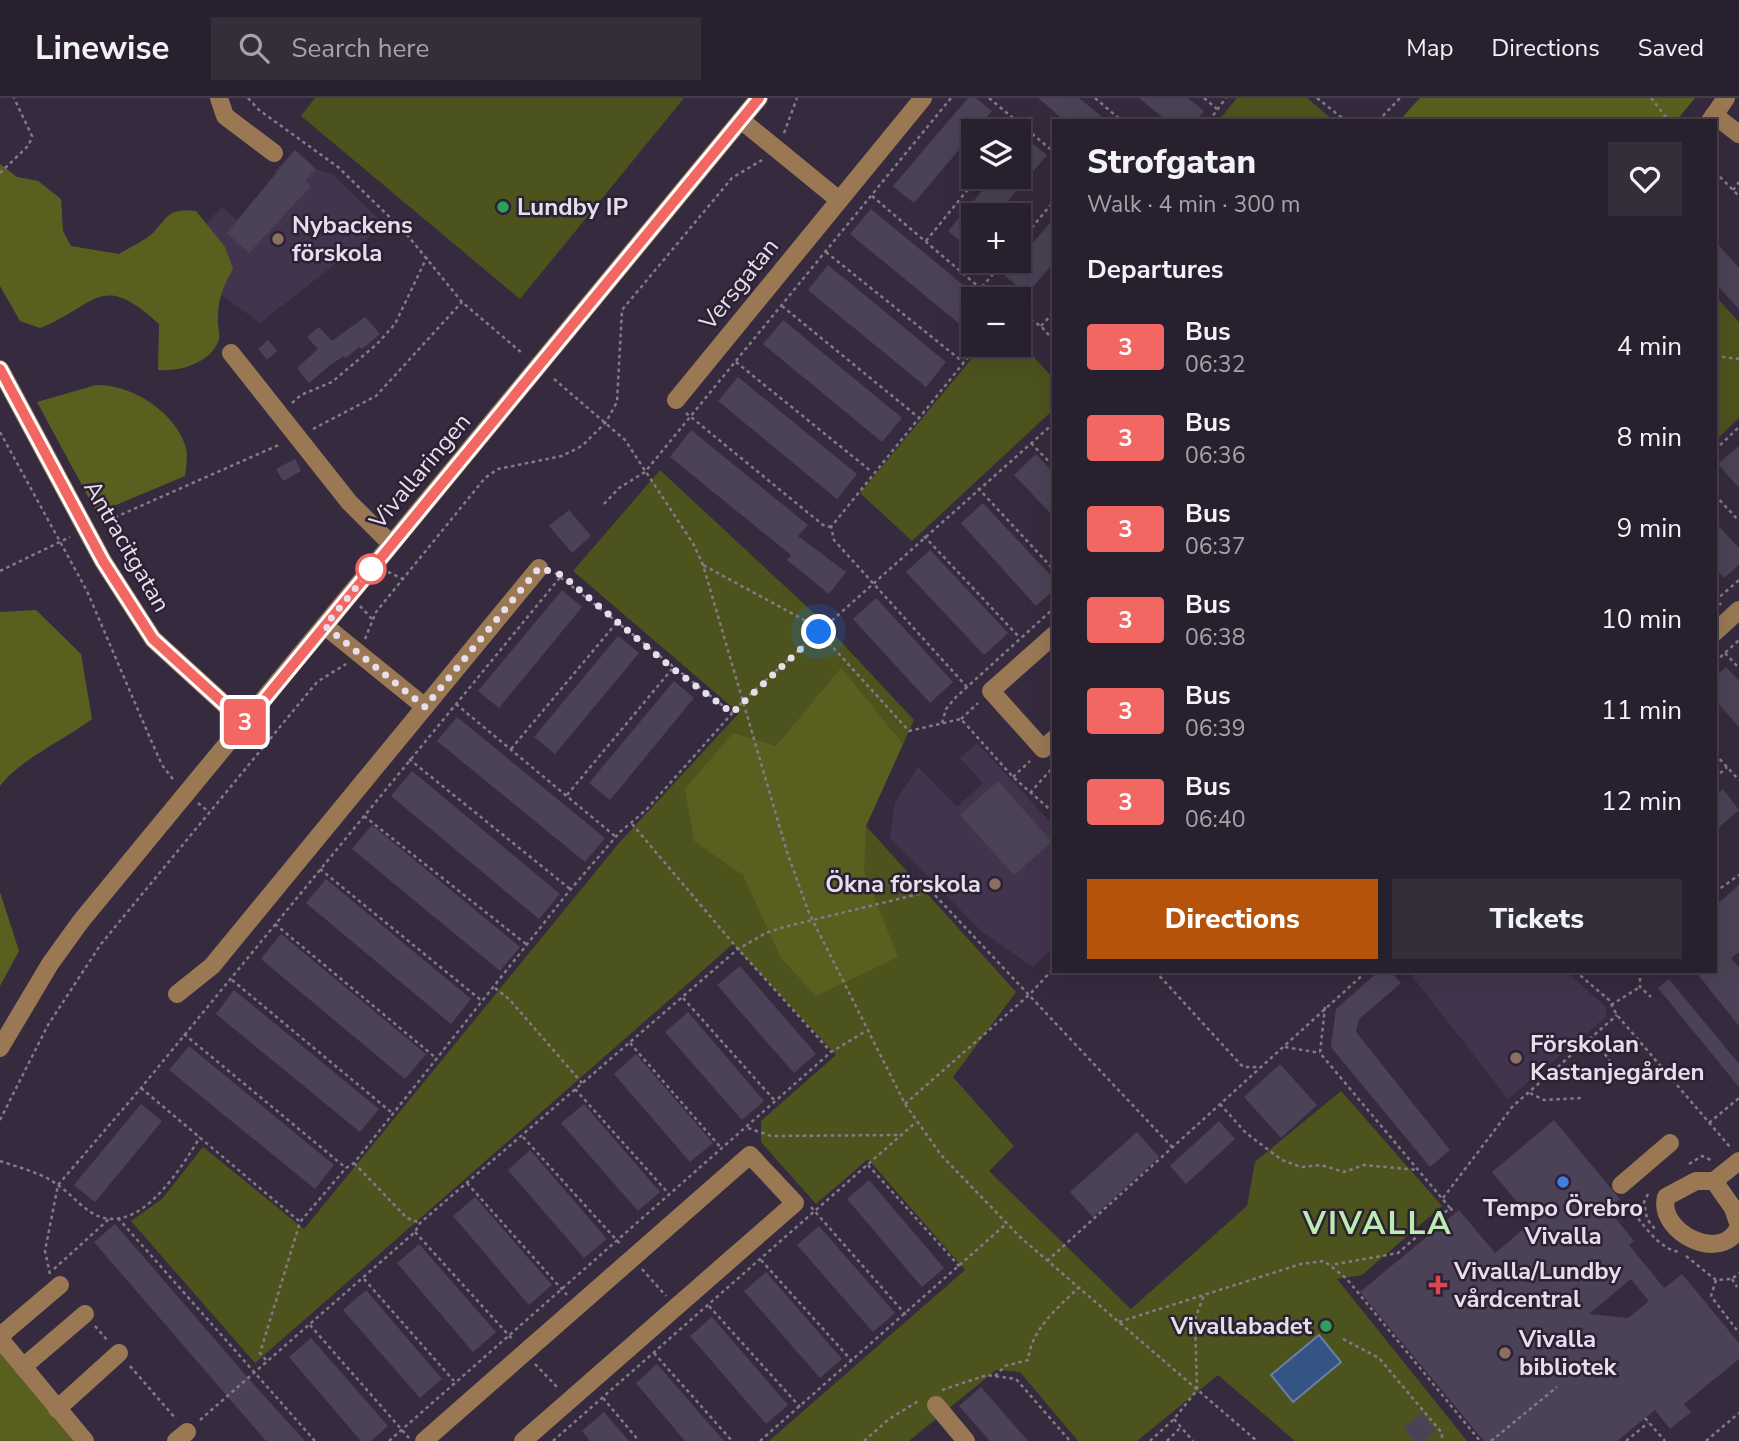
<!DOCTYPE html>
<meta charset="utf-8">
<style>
:root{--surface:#28202e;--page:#342d3a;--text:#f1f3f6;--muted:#a5a3aa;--line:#443e4a;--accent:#b45309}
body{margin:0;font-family:"Nunito Sans",sans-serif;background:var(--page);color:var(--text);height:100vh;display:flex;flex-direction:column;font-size:26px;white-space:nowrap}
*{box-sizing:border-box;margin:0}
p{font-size:23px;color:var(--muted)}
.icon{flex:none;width:38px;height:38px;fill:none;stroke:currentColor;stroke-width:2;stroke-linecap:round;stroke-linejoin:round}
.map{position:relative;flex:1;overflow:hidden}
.sheet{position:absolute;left:1052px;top:21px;width:665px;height:854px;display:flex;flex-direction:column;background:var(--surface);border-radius:0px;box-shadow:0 7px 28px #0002,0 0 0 2px var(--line)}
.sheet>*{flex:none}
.badge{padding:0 14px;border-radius:5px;font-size:24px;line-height:46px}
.tools{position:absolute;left:961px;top:21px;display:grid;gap:14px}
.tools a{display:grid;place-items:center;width:70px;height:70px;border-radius:0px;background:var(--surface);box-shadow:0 7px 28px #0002,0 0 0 2px var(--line);font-size:35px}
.you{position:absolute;width:35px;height:35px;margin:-18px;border:5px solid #fff;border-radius:50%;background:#1a73e8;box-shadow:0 0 0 10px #1a73e833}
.map>.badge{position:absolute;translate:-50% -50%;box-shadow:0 0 0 4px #fff}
h2{padding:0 35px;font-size:26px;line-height:63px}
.round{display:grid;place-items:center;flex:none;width:74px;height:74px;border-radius:0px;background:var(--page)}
.headline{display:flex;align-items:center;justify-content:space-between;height:119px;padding:0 35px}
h1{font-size:33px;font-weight:800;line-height:52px}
.primary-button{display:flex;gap:14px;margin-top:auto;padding:14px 35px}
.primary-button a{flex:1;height:80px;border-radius:0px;background:var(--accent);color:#fff;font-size:28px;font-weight:800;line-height:80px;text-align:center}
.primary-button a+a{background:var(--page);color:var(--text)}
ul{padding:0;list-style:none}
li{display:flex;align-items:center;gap:21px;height:91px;padding:0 35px}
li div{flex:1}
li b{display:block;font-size:26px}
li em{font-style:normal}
li .badge{min-width:77px;font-weight:700;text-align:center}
header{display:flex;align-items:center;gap:42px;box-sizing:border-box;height:98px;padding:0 35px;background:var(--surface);border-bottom:2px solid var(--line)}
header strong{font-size:33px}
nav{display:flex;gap:38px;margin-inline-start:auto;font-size:24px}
.search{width:490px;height:63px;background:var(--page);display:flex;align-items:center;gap:18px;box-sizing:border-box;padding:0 24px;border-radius:0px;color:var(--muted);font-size:26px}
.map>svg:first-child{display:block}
.built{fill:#43344d}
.green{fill:#4d531d}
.forest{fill:#59601f}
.water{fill:#345484;stroke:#697ea3;stroke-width:2}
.building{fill:#4c4257;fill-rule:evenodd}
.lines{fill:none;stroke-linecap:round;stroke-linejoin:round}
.path{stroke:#837a8a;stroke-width:2.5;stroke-dasharray:3.5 3.5;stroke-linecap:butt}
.minor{stroke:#9a7854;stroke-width:18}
.line-casing{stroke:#fff;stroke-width:16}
.line{stroke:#f26762;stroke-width:10}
.walk{stroke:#e6dfeb;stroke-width:7;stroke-dasharray:0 12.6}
.leisure-dot{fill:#2e9e5b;stroke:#2c2134;stroke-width:2.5}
.education-dot{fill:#8d6e63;stroke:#2c2134;stroke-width:2.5}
.stop-dot{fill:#fff;stroke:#f26762;stroke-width:3.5}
.shop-dot{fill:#3f7fe0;stroke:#2c2134;stroke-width:2.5}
.health-dot{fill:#e0444e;stroke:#2c2134;stroke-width:2.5}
.labels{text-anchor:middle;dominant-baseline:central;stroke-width:5;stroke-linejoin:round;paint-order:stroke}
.poi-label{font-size:24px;font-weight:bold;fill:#e6dfeb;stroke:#2c2134;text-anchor:start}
.street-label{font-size:24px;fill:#e6dfeb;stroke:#2c2134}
.district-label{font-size:32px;font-weight:bold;letter-spacing:2px;fill:#baedae;stroke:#2c2134}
</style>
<header>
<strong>Linewise</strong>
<div class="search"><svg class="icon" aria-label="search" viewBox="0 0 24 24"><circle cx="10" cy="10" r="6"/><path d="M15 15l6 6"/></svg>Search here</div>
<nav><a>Map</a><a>Directions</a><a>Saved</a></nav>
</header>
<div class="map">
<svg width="1739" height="1343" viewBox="0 0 1739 1343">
<rect width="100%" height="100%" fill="#362a3e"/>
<!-- built -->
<g class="built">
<polygon points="295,52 316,71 332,76 385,127 260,225 215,192 176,156 222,109 238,123 262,92 279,79 274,74"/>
<polygon points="977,645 1053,727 1053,850 1033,869 981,833 890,740 895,704 918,669 957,709 983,685 960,660"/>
<polygon points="1408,873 1566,873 1606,909 1606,919 1508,1001"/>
</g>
<!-- green -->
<g class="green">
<polygon points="315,0 684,0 520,201 301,18"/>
<polygon points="1237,0 1307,0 1334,23 1218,23"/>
<polygon points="1715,198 1739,224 1739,320 1715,343"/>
<polygon points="1019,243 1053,280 1053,312 912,443 860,395 983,247 1018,247"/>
<polygon points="660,372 818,519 914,622 866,728 1016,894 953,979 1014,1048 989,1073 1131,1211 1247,1108 1255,1064 1341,993 1442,1108 1362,1177 1337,1181 1467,1343 1295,1343 1218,1277 1137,1343 1078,1343 1020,1274 996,1272 909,1343 769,1343 965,1172 868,1061 816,1106 761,1044 761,1023 836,957 733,846 255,1265 131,1123 162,1101 203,1049 304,1131 619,745 739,615 573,473"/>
</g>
<!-- forest -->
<g class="forest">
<polygon points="1420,0 1695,0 1676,23 1399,23"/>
<path d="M 0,66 L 17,79 L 38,83 L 61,101 L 63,133 L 71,148 L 119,156 C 130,149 145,143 154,134 C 170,116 169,111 196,113 L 225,149 L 233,171 C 224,186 218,201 218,219 C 217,226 220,235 219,241 C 212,265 179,274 158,272 L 159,226 C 100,172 98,207 40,230 L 20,223 L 0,188 Z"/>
<path d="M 96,287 C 131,286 176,314 186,350 C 188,358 186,370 185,378 L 97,415 L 37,304 Z"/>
<path d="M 36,512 L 81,556 L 92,621 C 64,642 19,662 0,688 L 0,514 Z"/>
<polygon points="841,570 903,646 866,728 864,774 898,859 816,898 781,860 743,777 694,743 685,691 733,635 776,648"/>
<polygon points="0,794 19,853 0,888"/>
<polygon points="0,1254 73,1343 0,1343"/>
</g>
<!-- water -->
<polygon class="water" points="1319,1237 1341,1264 1293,1304 1271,1277"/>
<!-- building -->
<g class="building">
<polygon points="968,0 976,0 992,13 914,105 893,88"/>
<polygon points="1038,0 1079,0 1107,23 1065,23"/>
<polygon points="1139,0 1188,0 1204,13 1196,23 1167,23"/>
<polygon points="1026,40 1047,57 996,117 973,117 973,154 948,133 994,79 1018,79 1018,49"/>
<polygon points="295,52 316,71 305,83 311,88 249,155 227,135"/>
<polygon points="871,111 973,195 973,237 850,136"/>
<polygon points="1054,120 1054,164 1027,196 1005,178"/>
<polygon points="1715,143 1739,170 1739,211 1715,185"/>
<polygon points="828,167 946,264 926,289 808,192"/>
<polygon points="365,219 380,236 362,251 359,249 346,260 344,258 330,267 309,285 297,270 318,251 307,239 319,229 332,243"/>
<polygon points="783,222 902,320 882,344 763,246"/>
<polygon points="268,242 277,253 267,262 258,251"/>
<polygon points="738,279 857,376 837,401 718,303"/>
<polygon points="691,332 808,427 798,438 846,474 829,496 787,462 791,457 670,359"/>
<polygon points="1739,348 1739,390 1718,366"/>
<polygon points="1036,356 1054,375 1054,419 1014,377"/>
<polygon points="295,361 301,373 283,383 276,371"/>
<polygon points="983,405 1054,481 1054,492 1036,508 961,425"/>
<polygon points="569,412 591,438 572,455 549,428"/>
<polygon points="1715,424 1739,450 1739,467 1724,480 1715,470"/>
<polygon points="930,452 1008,535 984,557 906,474"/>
<polygon points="562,492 582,509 499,610 478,593"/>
<polygon points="876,500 953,584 930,605 853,521"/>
<polygon points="618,538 639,555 555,656 534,639"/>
<polygon points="1726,569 1739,583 1739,629 1715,602 1715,579"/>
<polygon points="674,583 694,600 610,702 589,685"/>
<polygon points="457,619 605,740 585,764 437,643"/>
<polygon points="412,673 560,796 539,821 391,698"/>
<polygon points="998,683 1052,744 1014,777 960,717"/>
<polygon points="1723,691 1739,712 1715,733 1715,698"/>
<polygon points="372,727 520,849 500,873 352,751"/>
<polygon points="326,781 471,901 451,926 306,805"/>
<polygon points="1739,787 1739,854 1731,860 1739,870 1739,928 1695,873 1715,873 1715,808"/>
<polygon points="281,836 426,956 405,981 261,861"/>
<polygon points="740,868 816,956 794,975 717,887"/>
<polygon points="1379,873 1390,873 1401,885 1359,921 1356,934 1450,1052 1430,1069 1331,949 1336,911"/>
<polygon points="1669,881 1739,966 1739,989 1658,890"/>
<polygon points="234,892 379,1011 360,1034 216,916"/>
<polygon points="688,914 764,1003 742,1022 665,934"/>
<polygon points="189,948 334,1067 315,1091 169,972"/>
<polygon points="636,956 713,1045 690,1064 614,976"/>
<polygon points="1280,966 1317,1007 1281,1040 1244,999"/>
<polygon points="141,1006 162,1023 95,1104 74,1087"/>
<polygon points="584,1006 660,1094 638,1113 561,1025"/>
<path d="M 1554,1022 L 1620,1101 L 1608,1111 L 1634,1143 L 1629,1147 L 1664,1190 L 1682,1176 L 1739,1245 L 1739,1261 L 1684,1306 L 1691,1314 L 1670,1331 L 1655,1312 L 1617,1343 L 1484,1343 L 1360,1194 L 1459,1112 L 1495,1155 L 1533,1123 L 1492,1074 ZM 1631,1181 L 1649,1203 L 1628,1220 L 1589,1216 Z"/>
<polygon points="1219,1023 1235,1041 1186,1086 1170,1068"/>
<polygon points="1137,1034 1159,1059 1093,1119 1070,1094"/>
<polygon points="530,1052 607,1141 584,1160 508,1072"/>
<polygon points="869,1082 944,1170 922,1189 847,1101"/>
<polygon points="475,1099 552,1187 529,1207 453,1118"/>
<polygon points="115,1126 256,1289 305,1343 266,1343 94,1144"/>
<polygon points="819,1128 895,1215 873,1234 797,1147"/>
<polygon points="419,1146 496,1234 473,1254 397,1165"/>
<polygon points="766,1174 842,1261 820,1280 744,1193"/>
<polygon points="366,1192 442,1281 420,1300 343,1212"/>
<polygon points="712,1219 788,1307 766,1326 690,1238"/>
<polygon points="311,1240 388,1328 371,1343 361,1343 289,1259"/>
<polygon points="657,1266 724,1343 685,1343 636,1285"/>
<polygon points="981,1289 1028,1343 990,1343 959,1308"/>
<polygon points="604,1314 629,1343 590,1343 582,1333"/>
<polygon points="1422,1315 1436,1333 1424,1343 1414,1343 1403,1330"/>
</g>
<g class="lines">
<!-- path -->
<g class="path">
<polyline points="248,0 259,12 338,69 404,133 462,204 522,255"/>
<polyline points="989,0 1054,54"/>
<polyline points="1095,0 1122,23"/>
<polyline points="1204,0 1217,11"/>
<polyline points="1317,0 1346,23"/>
<polyline points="1651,0 1669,23"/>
<polyline points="1209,23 1226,0"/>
<polyline points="1378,23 1400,0"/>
<polyline points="784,35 797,0"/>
<polyline points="1715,74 1739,98"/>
<polyline points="0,75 29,47 32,38 14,0"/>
<polyline points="1733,92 1739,84"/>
<polyline points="872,98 993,201"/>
<polyline points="926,143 978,79"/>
<polyline points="1018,146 1054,103"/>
<polyline points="826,154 963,264"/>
<polyline points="982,189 1004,163"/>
<polyline points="782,208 918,319"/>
<polyline points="1018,215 1041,228 1054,243"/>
<polyline points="1041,228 1054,214"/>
<polyline points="1715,258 1739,261"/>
<polyline points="736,264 872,374"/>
<polyline points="554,281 625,342 694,447 703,467 787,754 809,815 905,1006 941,1057 1020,1139 1257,1343"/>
<polyline points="292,305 301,297 332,284 377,246 395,226 427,159"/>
<polyline points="686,315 823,427 831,429"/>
<polyline points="1054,325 819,534 909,633 961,621 1013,679 1054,715"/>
<polyline points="313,331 376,298 462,204"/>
<polyline points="0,334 87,493 150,640 162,667 175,684"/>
<polyline points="1031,345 1054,369"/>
<polyline points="1715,352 1739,329"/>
<polyline points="978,390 1054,472"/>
<polyline points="1715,397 1739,423"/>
<polyline points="604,406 619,390 645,374 951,0"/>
<polyline points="102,425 281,346"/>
<polyline points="924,438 1020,540"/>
<polyline points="0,473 70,439"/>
<polyline points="388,474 403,481"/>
<polyline points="555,475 732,615"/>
<polyline points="1715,500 1721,507"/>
<polyline points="1715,503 1739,482"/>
<polyline points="360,508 372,521"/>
<polyline points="365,541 376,514 485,380 498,371 562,358 582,348 606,324 617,304 622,212 732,80 762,62"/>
<polyline points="1725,555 1739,570"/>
<polyline points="1715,564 1739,542"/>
<polyline points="967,589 834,442 831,429 978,247"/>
<polyline points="456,606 616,739"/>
<polyline points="961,621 978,605"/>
<polyline points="942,625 946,611 955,600 1054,510"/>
<polyline points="511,651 618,523"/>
<polyline points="1715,656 1739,682"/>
<polyline points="409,661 570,791"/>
<polyline points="1013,679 1030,663"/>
<polyline points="1715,680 1727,669"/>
<polyline points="1030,695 1054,668"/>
<polyline points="567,697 672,571"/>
<polyline points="198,705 209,714"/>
<polyline points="364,718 526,846"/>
<polyline points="632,726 738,851 831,954"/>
<polyline points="320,771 482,903"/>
<polyline points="1715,794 1739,777"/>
<polyline points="275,826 436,960"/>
<polyline points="1155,873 1243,969 1257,969"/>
<polyline points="1575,873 1609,902 1617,917 1730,1049"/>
<polyline points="1640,873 1640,889 1651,899"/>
<polyline points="232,882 391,1014"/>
<polyline points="495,890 509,901 582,985"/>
<polyline points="683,900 776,1004"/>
<polyline points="1611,907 1640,889"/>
<polyline points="1325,909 1320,955 1450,1110 1398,1155 1331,1167"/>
<polyline points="184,936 346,1070"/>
<polyline points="1591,940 1609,961 1611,975"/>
<polyline points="630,945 722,1051"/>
<polyline points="1285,949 1320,955"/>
<polyline points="141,990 299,1123"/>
<polyline points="575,991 669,1096"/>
<polyline points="1530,995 1544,1002 1581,1000"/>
<polyline points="905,1006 1030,896 1054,870"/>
<polyline points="1220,1006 1246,1035 1282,1062 1301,1069 1321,1067 1344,1074 1364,1067 1418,1072"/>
<polyline points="0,1022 48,927 101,846 317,584 346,566"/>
<polyline points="1709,1025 1739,1000"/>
<polyline points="748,1030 771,1038 901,1037"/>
<polyline points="523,1039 622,1148"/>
<path d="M 0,1063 C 17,1069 39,1074 55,1085 C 68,1093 79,1107 92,1115 C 138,1142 181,1070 200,1039"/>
<polyline points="354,1065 407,1120 420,1125"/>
<polyline points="1689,1066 1702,1058 1711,1062"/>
<polyline points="868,1067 960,1169"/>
<polyline points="467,1085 567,1197"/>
<polyline points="1648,1096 1644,1104 1647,1121 1655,1131"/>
<polyline points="1443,1100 1513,1008 1617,917"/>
<polyline points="811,1109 906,1217"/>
<polyline points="1450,1110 1455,1115"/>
<path d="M 1609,1115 L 1630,1110 C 1643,1126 1660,1153 1681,1154"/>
<polyline points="118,1120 315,1343"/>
<polyline points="415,1134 514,1243"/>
<polyline points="1686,1158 1716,1182 1732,1181 1739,1175"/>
<polyline points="761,1162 852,1263"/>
<polyline points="1047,1163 1367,873"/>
<polyline points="54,1171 109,1121"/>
<polyline points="642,1171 666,1198"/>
<polyline points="50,1176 45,1153 58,1087 141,990 562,477"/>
<polyline points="364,1181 454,1283"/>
<polyline points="1732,1181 1737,1189"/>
<polyline points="1716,1182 1711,1198 1739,1235"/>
<polyline points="709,1208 800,1309"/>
<polyline points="1119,1224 1301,1166 1324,1163 1346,1180 1480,1343"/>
<polyline points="310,1227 409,1340"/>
<polyline points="95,1228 107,1242"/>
<polyline points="1343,1241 1379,1260 1442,1335 1442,1343"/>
<polyline points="654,1255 732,1343"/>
<polyline points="266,1262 260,1255 300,1124 346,1070 354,1065 570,792 620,734 646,712 744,602 819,534 806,523 703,467"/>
<polyline points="535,1266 557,1289"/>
<polyline points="130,1268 176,1321"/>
<path d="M 995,1278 L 1005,1268 L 1028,1262 C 1032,1230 1057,1211 1078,1190"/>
<polyline points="942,1292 987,1277 1016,1281 1070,1343"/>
<polyline points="603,1300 639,1343"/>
<polyline points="1645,1320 1665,1343"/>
<polyline points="1174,1321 1193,1343"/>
<polyline points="200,1322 415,1134 420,1125 738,851 766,835 784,829 931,793 1173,1050"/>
<polyline points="389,1343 831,954 866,933"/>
<polyline points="553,1343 916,1024"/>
<polyline points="760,1343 1006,1126"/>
<polyline points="864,1343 889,1321 920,1302"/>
<polyline points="1150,1343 1174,1321 1197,1292 1195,1221 1204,1197"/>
<polyline points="1167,1343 1181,1329"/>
<polyline points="1491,1343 1557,1289"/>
<polyline points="1626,1343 1648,1325"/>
<polyline points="1706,1343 1739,1315"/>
</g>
<!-- minor -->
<g class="minor">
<polyline points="219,0 225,18 274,55"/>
<polyline points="1714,17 1739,36"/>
<polyline points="741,22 839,102"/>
<polyline points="1710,23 1726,0"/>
<polyline points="231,255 349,404 391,446"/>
<polyline points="0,271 103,463 153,541 245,625"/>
<polyline points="676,302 923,0"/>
<polyline points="325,528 425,609"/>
<polyline points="1715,534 1739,512"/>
<polyline points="1054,537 991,593 1043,651 1054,641"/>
<polyline points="177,896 212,868 539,470"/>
<polyline points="0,950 50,866 81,823 759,0"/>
<path d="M 1696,1083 L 1714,1083 L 1733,1110 L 1739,1128 C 1724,1167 1657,1135 1666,1099 Z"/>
<polyline points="1714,1083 1739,1063"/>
<polyline points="1621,1087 1670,1045"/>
<polyline points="0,1238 60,1187"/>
<polyline points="0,1241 85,1343"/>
<polyline points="23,1269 85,1216"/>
<polyline points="936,1307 966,1343"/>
<polyline points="57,1311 119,1255"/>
<polyline points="176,1343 187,1334"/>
<polyline points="424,1343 750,1057 795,1105 523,1343"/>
</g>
</g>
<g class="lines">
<defs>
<polyline id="line" points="0,271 103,463 153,541 245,625 759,0"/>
</defs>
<!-- line casing -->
<use href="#line" class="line-casing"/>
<!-- line -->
<use href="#line" class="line"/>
<!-- walk -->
<polyline class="walk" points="371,471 325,528 425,609 539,470 562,477 672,570 732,615 819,534"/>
</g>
<!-- markers -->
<g class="leisure-dot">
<circle cx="503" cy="109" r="7"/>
<circle cx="1326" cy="1228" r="7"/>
</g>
<g class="education-dot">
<circle cx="278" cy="141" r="7"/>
<circle cx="995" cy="786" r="7"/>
<circle cx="1516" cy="960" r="7"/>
<circle cx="1505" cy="1255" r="7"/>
</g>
<circle class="stop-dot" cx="371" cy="471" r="14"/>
<circle class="shop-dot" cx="1563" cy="1084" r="7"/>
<path class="health-dot" d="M1434.5 1176.5h7v7h7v7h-7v7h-7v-7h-7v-7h7z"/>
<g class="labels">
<!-- poi labels -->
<g class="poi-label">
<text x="517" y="109">Lundby IP</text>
<text x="292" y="127">Nybackens<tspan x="292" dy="28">förskola</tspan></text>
<text x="981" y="786" text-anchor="end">Ökna förskola</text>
<text x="1530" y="946">Förskolan<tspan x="1530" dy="28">Kastanjegården</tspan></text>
<text x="1563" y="1110" text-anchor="middle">Tempo Örebro<tspan x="1563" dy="28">Vivalla</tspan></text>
<text x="1454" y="1173">Vivalla/Lundby<tspan x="1454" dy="28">vårdcentral</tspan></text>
<text x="1312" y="1228" text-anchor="end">Vivallabadet</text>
<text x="1519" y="1241">Vivalla<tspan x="1519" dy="28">bibliotek</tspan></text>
</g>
<!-- street labels -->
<g class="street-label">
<text transform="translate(739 186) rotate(-51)">Versgatan</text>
<text transform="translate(420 373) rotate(-50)">Vivallaringen</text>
<text transform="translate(127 448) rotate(60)">Antracitgatan</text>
</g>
<!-- district labels -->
<g class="district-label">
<text x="1378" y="1125">VIVALLA</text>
</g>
</g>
</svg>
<div class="tools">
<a><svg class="icon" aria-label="layers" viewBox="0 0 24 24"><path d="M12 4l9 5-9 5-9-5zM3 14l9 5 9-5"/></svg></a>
<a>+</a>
<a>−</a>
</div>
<div class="you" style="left:819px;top:534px"></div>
<b class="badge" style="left:245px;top:624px;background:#f26762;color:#fff">3</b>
<section class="sheet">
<div class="headline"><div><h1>Strofgatan</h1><p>Walk · 4 min · 300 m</p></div><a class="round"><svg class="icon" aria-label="heart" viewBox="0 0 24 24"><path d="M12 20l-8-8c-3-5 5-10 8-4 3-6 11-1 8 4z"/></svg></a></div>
<h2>Departures</h2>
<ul>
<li><span class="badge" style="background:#f26762;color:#fff">3</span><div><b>Bus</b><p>06:32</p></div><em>4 min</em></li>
<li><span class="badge" style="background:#f26762;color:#fff">3</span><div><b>Bus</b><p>06:36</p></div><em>8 min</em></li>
<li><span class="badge" style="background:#f26762;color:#fff">3</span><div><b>Bus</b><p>06:37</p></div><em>9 min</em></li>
<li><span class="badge" style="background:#f26762;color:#fff">3</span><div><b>Bus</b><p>06:38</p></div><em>10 min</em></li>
<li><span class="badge" style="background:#f26762;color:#fff">3</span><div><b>Bus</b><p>06:39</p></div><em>11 min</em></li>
<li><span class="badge" style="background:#f26762;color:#fff">3</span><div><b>Bus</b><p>06:40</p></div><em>12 min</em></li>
</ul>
<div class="primary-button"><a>Directions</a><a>Tickets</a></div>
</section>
</div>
